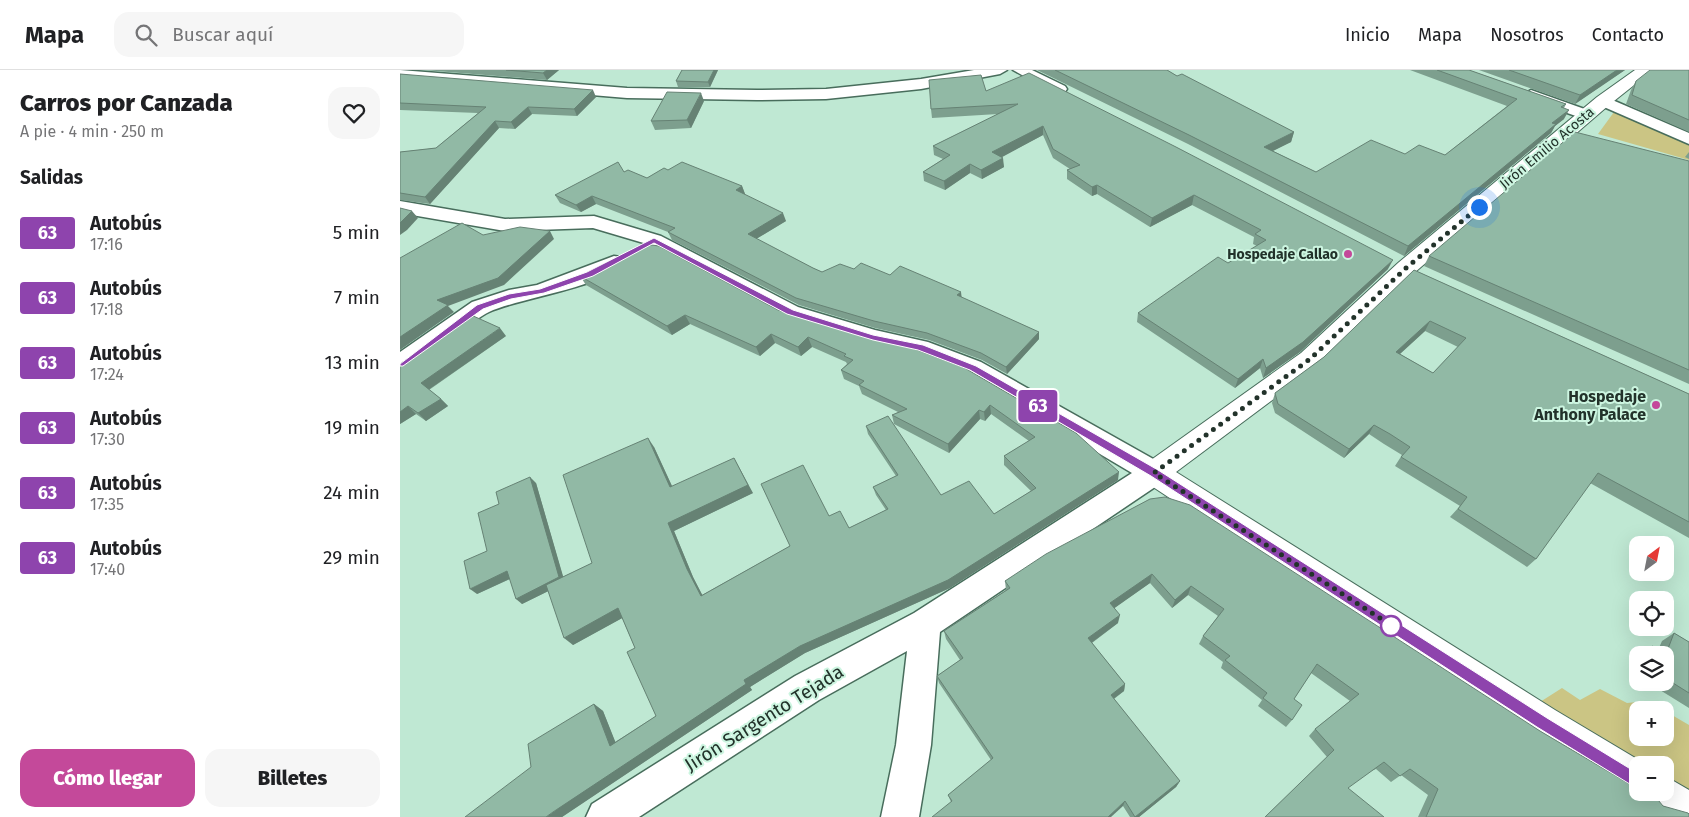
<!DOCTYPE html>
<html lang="es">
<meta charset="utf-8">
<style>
:root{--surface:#fff;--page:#f6f6f6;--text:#202124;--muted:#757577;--line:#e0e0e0;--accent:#c4499a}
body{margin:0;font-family:"Fira Sans",sans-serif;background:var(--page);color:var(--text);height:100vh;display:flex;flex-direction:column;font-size:19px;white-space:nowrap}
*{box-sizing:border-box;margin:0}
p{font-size:16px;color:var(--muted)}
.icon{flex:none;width:28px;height:28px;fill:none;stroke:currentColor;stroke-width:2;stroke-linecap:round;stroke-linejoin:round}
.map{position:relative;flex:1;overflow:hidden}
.details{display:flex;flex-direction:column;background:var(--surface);width:400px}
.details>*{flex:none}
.badge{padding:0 10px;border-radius:4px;font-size:18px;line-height:32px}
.needle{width:32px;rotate:32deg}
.tools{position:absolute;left:1229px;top:466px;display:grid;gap:10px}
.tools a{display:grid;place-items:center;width:45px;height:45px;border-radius:10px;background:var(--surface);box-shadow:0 5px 20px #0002;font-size:25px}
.you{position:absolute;width:25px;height:25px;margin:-12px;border:4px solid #fff;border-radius:50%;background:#1a73e8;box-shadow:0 0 0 8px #1a73e833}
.map>.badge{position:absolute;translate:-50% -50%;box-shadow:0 0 0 2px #fff}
h2{padding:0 20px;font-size:19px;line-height:45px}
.round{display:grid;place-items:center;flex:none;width:52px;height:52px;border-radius:15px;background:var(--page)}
.headline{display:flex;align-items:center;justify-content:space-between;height:85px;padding:0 20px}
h1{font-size:24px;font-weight:800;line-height:38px}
.button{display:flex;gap:10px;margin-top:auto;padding:10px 20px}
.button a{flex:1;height:58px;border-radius:15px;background:var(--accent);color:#fff;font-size:20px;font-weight:800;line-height:58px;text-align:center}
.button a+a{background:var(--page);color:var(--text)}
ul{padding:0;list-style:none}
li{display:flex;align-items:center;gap:15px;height:65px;padding:0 20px}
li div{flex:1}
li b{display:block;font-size:19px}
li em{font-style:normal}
li .badge{min-width:55px;font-weight:700;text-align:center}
header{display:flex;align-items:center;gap:30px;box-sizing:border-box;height:70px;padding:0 25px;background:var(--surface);border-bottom:1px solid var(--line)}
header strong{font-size:24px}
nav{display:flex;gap:28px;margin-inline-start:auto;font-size:18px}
.search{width:350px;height:45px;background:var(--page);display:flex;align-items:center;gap:12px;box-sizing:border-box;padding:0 18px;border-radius:15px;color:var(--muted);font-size:19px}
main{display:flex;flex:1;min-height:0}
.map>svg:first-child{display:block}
.green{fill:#cbc584}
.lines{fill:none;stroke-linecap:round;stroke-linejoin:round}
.minor-casing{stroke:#486d5c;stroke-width:3}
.tertiary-casing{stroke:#486d5c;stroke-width:2}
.minor{fill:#fff;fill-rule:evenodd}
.tertiary{fill:#fff;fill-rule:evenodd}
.wall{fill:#7d9f8e;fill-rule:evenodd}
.shaded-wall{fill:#668274}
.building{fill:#91b9a5;stroke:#668274;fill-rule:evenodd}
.line{fill:#8e44ad;stroke:#fff}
.walk{stroke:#22322a;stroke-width:5;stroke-dasharray:0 9}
.poi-dot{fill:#c4499a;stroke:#ccf5e0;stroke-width:2}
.stop-dot{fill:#fff;stroke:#8e44ad;stroke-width:2.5}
.labels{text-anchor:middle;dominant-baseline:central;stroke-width:4;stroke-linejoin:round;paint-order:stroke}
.far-street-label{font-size:14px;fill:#22322a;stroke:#ccf5e0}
.far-poi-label{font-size:14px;font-weight:bold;fill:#22322a;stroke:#ccf5e0;text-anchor:end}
.poi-label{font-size:16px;font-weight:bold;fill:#22322a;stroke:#ccf5e0;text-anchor:end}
.near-street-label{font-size:19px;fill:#22322a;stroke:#ccf5e0}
</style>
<header>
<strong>Mapa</strong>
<div class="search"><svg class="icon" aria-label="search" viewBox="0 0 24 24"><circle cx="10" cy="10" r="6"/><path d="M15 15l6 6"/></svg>Buscar aquí</div>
<nav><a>Inicio</a><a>Mapa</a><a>Nosotros</a><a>Contacto</a></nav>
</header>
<main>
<section class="details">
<div class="headline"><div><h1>Carros por Canzada</h1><p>A pie · 4 min · 250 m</p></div><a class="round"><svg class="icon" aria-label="heart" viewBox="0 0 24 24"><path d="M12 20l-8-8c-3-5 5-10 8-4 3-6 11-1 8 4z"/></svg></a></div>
<h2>Salidas</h2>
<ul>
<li><span class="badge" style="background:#8e44ad;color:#fff">63</span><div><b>Autobús</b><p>17:16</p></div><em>5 min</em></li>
<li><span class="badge" style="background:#8e44ad;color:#fff">63</span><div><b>Autobús</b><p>17:18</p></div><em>7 min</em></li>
<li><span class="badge" style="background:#8e44ad;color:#fff">63</span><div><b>Autobús</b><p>17:24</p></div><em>13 min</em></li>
<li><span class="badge" style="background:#8e44ad;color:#fff">63</span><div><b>Autobús</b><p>17:30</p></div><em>19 min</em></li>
<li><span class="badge" style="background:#8e44ad;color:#fff">63</span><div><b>Autobús</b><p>17:35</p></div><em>24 min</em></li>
<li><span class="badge" style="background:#8e44ad;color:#fff">63</span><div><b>Autobús</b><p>17:40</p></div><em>29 min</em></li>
</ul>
<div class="button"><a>Cómo llegar</a><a>Billetes</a></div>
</section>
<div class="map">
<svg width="1289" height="747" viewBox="0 0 1289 747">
<rect width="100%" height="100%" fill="#bfe8d3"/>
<!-- green -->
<g class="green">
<polygon points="1214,42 1289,74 1289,90 1198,64"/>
<polygon points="1162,618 1180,630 1200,619 1227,633 1248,631 1264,640 1238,640 1238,668 1265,668 1265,641 1289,655 1289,728 1265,712 1265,695 1238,695 1140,632"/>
</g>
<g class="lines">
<defs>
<g id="minor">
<polygon points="0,0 227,18 357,20 426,19 521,9 574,0 607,0 600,4 521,19 426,29 357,30 227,28 0,9"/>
<polygon points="613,0 632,0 665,16 667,19 665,22 653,22"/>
<polygon points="1131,20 1193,42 1195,45 1187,50 1125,28 1123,25"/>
<polygon points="1203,26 1289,63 1289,74 1197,34 1195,31"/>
<polygon points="0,131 105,149 194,146 261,166 398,237 475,260 528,272 581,292 764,395 768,403 764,411 540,562 531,675 519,747 481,747 496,675 507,581 419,630 239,747 186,747 192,734 395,606 514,543 732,403 565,304 514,285 465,273 382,247 247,174 193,158 105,161 0,143"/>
<path d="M 214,186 L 221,187 L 224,192 C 207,217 118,228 89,242 C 80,246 72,254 64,259 C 46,273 27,286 8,300 L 0,302 L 0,282 L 72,232 L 109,220 L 137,215 Z"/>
</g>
<path id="tertiary" d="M 1235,0 L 1253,0 L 1209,35 L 1014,203 L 919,295 L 776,402 L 1155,640 L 1247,695 L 1238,695 L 1238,722 L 1265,722 L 1265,706 L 1289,720 L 1289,747 C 1271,747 1248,747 1240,729 L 1225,724 L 1129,666 L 744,411 L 740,403 L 744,395 L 901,283 L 998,193 L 1197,27 Z"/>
</defs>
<!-- minor casing -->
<use href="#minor" class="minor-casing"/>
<!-- tertiary casing -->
<use href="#tertiary" class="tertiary-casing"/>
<!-- minor -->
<use href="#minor" class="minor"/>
<!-- tertiary -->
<use href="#tertiary" class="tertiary"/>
</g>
<!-- wall -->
<g class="wall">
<polygon points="24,0 159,0 147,10"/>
<polygon points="282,0 318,0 310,17 278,17 276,11"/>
<polygon points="637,0 767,0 777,6 894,62 891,72 873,81 916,102 1005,84 1045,85 1107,36 1010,0 1069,0 1166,34 1164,38 1164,49 1155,56 1151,63 1004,186 788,74"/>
<polygon points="1079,0 1225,0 1175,34"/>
<polygon points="1289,0 1289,62 1226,34 1231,20 1236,11"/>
<polygon points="0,4 196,27 177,46 132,44 115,59 99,58 30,134 0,130 0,82 36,78 78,43 0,40"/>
<polygon points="586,21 988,199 900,282 863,308 860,298 835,318 737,252 738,243 828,193 857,176 853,174 854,167 792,135 750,157 697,124 692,126 667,109 667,100 670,99 653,88 643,65 601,87 604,97 582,109 570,103 545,120 524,111 523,102 543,89 534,85 533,76 598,44 532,48 531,39"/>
<polygon points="304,31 291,58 255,60 251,51"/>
<polygon points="1289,82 1289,89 1285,87"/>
<polygon points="1289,91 1289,314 1024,196 1029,186"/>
<polygon points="268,100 342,116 345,124 344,124 386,151 356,169 413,198 422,202 454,199 490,205 561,222 561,227 639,269 607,304 582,290 529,270 475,258 399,235 272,170 268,162 196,134 181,142 160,133 155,125 224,102 247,108"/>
<path d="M 1014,200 L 1289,324 L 1289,468 L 1190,413 L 1136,489 L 1127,497 L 1050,447 L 1060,436 L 995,396 L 1002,385 L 984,374 L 969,364 L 944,388 L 875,343 L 872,333 L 875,323 L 924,287 ZM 1025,261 L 1058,277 L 1033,303 L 1000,284 Z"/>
<polygon points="180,206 378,240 462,266 512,278 718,410 550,518 405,583 350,617 352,620 162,747 131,697 194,634 203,641 215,672 256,646 235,578 222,548 173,575 148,521 122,534 110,509 77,524 87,481 99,434 136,413 163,507 192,493 254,377 272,416 353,423 274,461 293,507 302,525 390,476 429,446 449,458 486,440 476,425 473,417 496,406 468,364 466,356 541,425 594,444 631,421 604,395 604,386 629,371 591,344 585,351 580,349 549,383 494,354 492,345 498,342 462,324 459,316 444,309 441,300 447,294 446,292 412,277 401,286 375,273 360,286 290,254 272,265 186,215"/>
<polygon points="106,266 29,320 41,329 48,336 26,351 16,344 0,354 0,294"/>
<polygon points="750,429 1140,661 1263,736 1289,747 1018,747 1028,725 1001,705 991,712 976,699 865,747 927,687 909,666 915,659 950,631 911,603 894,629 892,650 886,657 858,636 862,630 821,598 823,592 799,574 803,566 818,546 788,525 772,538 750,513 714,538 718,553 692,573 725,614 724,621 714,629 780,711 776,717 739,747 730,747 723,736 551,732 548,725 591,690 539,613 537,606 560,590 546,569 544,561 606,520 605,511"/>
<polygon points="1274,563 1289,572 1289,638 1247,612 1265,612 1265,585 1258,580 1262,571"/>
<polygon points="1252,576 1248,585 1239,585 1240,583"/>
<polygon points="1238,588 1238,606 1232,603"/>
</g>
<!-- shaded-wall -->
<g class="shaded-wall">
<polygon points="147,0 159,0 147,10 143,3"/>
<polygon points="314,0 318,0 310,17 308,12"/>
<polygon points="1217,0 1225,0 1175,34 1180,25"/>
<polygon points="193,20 196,27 177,46 174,39"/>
<polygon points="301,23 304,31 291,58 287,50"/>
<polygon points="128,37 132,44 115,59 111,52"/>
<polygon points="1169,40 1164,49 1155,56 1151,63 1004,186 1008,176 1152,53"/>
<polygon points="95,51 99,58 30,134 25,127"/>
<polygon points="643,56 643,65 593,92 592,82"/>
<polygon points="894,62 891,72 862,86 864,77"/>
<polygon points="603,88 604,97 582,109 581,100"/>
<polygon points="570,94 570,103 545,120 544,111"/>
<polygon points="697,115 697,124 692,126 692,117"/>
<polygon points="342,116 345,124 339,128 336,120"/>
<polygon points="794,125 792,135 750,157 752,148"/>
<polygon points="192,126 196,134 181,142 176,135"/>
<polygon points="12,141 18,148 7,160 0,165 0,153"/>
<polygon points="383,143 386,151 351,172 348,164"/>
<polygon points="150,161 154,169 104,215 48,236 54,242 0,280 0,267 37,230"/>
<polygon points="993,190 988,199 900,282 863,308 866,298"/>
<polygon points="561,222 562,230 557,225"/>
<polygon points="285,245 290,254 272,265 267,256"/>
<polygon points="1030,251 1025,261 991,292 996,282"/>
<polygon points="100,258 106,266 28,320 21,313"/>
<polygon points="639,262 639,269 607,304 606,297"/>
<polygon points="371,264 375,273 360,286 356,277"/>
<polygon points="408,267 412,277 401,286 398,277"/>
<polygon points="863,289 860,298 835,318 838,309"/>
<polygon points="41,329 48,336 26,351 18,343"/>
<polygon points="590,335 591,344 585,351 584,342"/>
<polygon points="8,336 16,344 0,354 0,342"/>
<polygon points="579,340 580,349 549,383 548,374"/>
<polygon points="974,355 969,364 944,388 949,379"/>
<polygon points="248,368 254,377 276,425 270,417"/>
<polygon points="334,388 353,423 274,461 293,507 307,534 301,526 287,499 268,453"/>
<polygon points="719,402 718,410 550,518 405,583 350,617 352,620 162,747 146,747 344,610 400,576"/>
<polygon points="130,407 136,413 165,513 122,534 116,529"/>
<polygon points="107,501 114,507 77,524 70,519"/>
<polygon points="752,504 750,513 709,542 710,533"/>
<polygon points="791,516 788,525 772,538 775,530"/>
<polygon points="218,538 226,546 173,575 164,568"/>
<polygon points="720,545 718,553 687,576 688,568"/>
<polygon points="725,614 724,621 709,632 711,625"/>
<polygon points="194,634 203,641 219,681 210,676"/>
<polygon points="780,711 776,717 739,747 735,747"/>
<polygon points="725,731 723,736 711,747 708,747"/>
</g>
<!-- building -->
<g class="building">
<polygon points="106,0 147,0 143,3"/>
<polygon points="282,0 314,0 308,12 276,11"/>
<polygon points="655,0 767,0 777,6 782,4 894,62 864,77 916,102 971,70 1005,84 1019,75 1045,85 1117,29 1037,0 1069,0 1166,34 1161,37 1169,40 1152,53 1156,54 1008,176 789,65"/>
<polygon points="1109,0 1217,0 1180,25"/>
<polygon points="1250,0 1289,0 1289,50 1232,25 1236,11"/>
<polygon points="629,3 776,77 993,190 903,272 866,298 863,289 838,309 738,243 818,187 828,193 866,170 855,164 861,160 794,125 752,148 697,115 692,117 667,100 680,95 653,79 643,56 592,82 603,88 581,100 570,94 544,111 523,102 550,85 533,76 618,34 531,39 529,10 581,5 586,21"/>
<polygon points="0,4 193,20 174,39 128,37 111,52 95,51 25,127 0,123 0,82 36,78 86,37 0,33"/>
<polygon points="267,22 301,23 287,50 251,51"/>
<polygon points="1175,62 1289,91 1289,300 1029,186"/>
<polygon points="218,92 224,102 228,100 247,108 264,98 268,100 282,92 342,116 336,120 383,143 348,164 413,198 422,202 440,194 454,199 461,193 490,205 500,196 561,222 557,225 639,262 606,297 581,283 527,263 474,251 396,228 268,162 275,158 192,126 176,135 155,125"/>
<polygon points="0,138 12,141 0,153"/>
<polygon points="62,153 83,165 120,157 150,161 98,208 37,230 48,235 0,267 0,188"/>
<polygon points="244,174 259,176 378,240 462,266 512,278 563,297 676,363 719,402 548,510 400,576 344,610 346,614 153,742 146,747 65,747 131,697 128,674 194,634 210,676 256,646 227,582 235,578 218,538 164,568 146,515 192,493 163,405 248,368 270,417 334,388 348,415 268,453 287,499 301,526 390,476 361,414 403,395 429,446 440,441 449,458 488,439 473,417 498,405 466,356 488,346 541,425 569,411 594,444 636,418 604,386 635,367 590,335 584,342 579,340 548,374 492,345 507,339 459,315 464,311 441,300 453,290 444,286 446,284 408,267 398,277 371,264 356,277 285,245 267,256 180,206"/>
<path d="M 1014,200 L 1289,324 L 1289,452 L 1198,403 L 1136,489 L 1058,439 L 1067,427 L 1001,387 L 1010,377 L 990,364 L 974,355 L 949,379 L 878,334 L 875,323 L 924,287 ZM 1030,251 L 1066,268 L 1033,303 L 996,282 Z"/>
<polygon points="71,245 100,258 21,313 41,329 18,343 8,336 0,342 0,294"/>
<polygon points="130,407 159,507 116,529 107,501 70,519 64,491 87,481 78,443 99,434 96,422"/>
<polygon points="765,427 790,435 1140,661 1238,719 1238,722 1247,722 1254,725 1263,736 1288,743 1289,744 1289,747 1026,747 1038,719 1010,699 1000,706 984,692 948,718 984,747 865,747 934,680 915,659 959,624 917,594 894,629 902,635 892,650 863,628 867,623 825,590 830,586 803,566 824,539 791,516 775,530 752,504 710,533 720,545 688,568 725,614 711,625 780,711 735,747 725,731 708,747 532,747 552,731 548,725 593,688 537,606 563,588 544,561 610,518 605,511 646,484 750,429"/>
<polygon points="1274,563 1289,572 1289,623 1265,608 1265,585 1248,585 1252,576 1266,584"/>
</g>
<!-- line -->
<polygon class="line" points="254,168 393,240 473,265 523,275 576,296 758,400 1147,648 1242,706 1244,711 1242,716 1238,718 1233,716 1137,657 751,406 570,300 518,280 473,270 387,244 254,173 193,206 144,223 111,229 83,239 3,296 0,296 0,294 77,235 109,224 140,219 187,202"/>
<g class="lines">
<!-- walk -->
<polyline class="walk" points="991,556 997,559 754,403 910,289 1006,198 1079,137"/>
</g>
<!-- markers -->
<g class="poi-dot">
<circle cx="948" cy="184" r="5"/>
<circle cx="1256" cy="335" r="5"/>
</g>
<circle class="stop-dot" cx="991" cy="556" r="10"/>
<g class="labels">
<!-- far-street labels -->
<g class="far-street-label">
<text transform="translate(1147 78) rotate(-40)">Jirón Emilio Acosta</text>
</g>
<!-- far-poi labels -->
<g class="far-poi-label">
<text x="938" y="184">Hospedaje Callao</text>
</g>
<!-- poi labels -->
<g class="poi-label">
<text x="1246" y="326">Hospedaje<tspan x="1246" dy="18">Anthony Palace</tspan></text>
</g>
<!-- near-street labels -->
<g class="near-street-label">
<text transform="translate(364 648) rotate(-32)">Jirón Sargento Tejada</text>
</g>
</g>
</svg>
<div class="tools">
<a><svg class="needle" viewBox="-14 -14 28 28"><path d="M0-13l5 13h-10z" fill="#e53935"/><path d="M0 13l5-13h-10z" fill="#757577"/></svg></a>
<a><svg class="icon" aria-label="locate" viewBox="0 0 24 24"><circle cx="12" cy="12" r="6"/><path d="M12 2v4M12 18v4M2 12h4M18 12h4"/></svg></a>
<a><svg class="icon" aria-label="layers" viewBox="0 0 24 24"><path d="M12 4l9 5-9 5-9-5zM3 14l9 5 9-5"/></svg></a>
<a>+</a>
<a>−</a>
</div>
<div class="you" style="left:1079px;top:137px"></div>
<b class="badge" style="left:638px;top:336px;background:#8e44ad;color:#fff">63</b>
</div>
</main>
